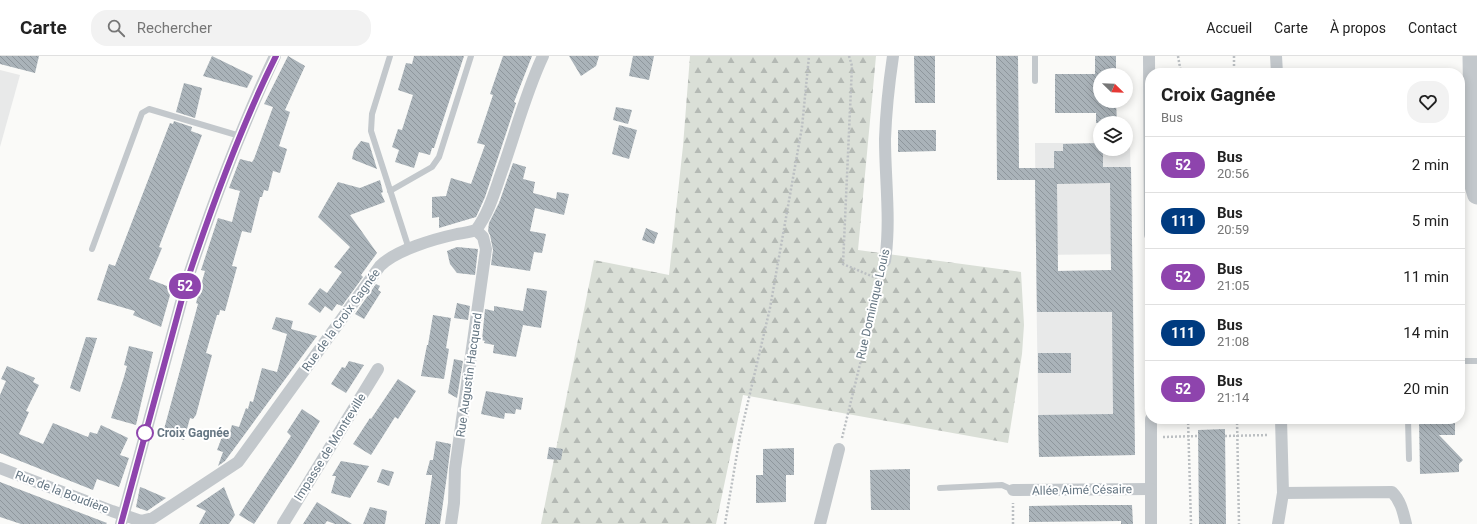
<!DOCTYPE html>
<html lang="fr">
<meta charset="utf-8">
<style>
:root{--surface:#fff;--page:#f2f2f2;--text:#222;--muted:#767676;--line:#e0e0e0}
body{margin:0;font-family:Roboto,sans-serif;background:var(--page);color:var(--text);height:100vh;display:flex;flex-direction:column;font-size:15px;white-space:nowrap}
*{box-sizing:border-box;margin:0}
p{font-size:13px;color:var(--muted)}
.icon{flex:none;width:22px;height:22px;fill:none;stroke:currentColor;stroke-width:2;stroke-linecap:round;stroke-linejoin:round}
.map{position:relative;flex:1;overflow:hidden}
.sheet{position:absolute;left:1145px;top:12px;width:320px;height:356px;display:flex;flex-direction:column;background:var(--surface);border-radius:16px;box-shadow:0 2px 10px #0003}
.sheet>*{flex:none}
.badge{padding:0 8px;border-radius:13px;font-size:14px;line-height:26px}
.needle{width:26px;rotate:113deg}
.controls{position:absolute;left:1093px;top:12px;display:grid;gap:8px}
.controls a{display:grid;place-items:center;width:40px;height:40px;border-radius:50%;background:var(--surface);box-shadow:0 2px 10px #0003;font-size:20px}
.map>.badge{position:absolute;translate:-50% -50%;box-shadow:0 0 0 2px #fff}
.round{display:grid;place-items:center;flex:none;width:42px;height:42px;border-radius:16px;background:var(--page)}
.head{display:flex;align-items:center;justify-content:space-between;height:68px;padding:0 16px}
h1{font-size:19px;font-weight:700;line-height:30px}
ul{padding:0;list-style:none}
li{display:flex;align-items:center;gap:12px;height:56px;padding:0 16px;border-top:1px solid var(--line)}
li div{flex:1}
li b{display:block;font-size:15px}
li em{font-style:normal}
li .badge{min-width:44px;font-weight:700;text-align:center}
header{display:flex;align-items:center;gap:24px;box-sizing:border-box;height:56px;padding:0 20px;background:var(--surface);border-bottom:1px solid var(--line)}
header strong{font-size:19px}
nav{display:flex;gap:22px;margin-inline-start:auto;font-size:14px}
.search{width:280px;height:36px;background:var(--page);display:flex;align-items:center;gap:10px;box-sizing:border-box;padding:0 14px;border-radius:16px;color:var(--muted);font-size:15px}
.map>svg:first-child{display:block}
.built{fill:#e8e9e9}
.forest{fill:url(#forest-firs)}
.building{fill:url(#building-back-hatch);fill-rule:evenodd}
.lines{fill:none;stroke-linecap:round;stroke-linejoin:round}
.path{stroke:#bbbfc2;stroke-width:2.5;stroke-dasharray:2 2;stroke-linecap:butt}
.service{stroke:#c3c8cc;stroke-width:6}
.minor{stroke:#c3c8cc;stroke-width:12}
.tertiary{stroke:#c3c8cc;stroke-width:15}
.line-casing{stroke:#fff;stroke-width:9}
.line{stroke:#8e44ad;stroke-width:6}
.stop-dot{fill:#fff;stroke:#8e44ad;stroke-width:2}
.labels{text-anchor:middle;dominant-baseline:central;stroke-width:4;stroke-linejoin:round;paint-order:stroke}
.street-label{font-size:12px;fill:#657683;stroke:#fff}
.stop-label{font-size:12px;font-weight:bold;fill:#657683;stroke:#fff;text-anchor:start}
</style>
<header>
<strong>Carte</strong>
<div class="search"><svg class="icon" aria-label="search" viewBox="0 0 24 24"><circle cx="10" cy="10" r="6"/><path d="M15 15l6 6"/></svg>Rechercher</div>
<nav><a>Accueil</a><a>Carte</a><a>À propos</a><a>Contact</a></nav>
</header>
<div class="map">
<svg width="1477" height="468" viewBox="0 0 1477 468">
<defs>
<pattern id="forest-firs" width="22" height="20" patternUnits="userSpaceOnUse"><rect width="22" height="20" fill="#dadfd7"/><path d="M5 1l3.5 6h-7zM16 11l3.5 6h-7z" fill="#b4b9b4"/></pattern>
<pattern id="building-back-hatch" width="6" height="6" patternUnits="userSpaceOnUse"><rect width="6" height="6" fill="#aab3b9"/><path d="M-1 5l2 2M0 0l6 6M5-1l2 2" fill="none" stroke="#8e969c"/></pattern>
</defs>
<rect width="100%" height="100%" fill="#fafaf8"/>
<!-- built -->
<g class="built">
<polygon points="0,14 20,19 0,91"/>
<polygon points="1035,87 1100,87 1100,93 1126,93 1126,87 1130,87 1132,198 1036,199"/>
<polygon points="1133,214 1135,399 1039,401 1036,215"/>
</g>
<!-- forest -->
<polygon class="forest" points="690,0 876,0 858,194 1021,216 1024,269 1022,298 1008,387 743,339 716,468 541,468 594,204 669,219 683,90"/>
<!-- building -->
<g class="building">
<polygon points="0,0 39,0 35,17 0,8"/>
<polygon points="212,0 253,20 247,32 203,20"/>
<polygon points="288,0 305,10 285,54 290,56 279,90 287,93 280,117 273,115 268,135 264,134 262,141 260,141 251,177 242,175 232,210 237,211 225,255 220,254 219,259 217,259 206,297 212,299 209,310 196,359 193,363 190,362 184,384 163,377 198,248 196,247 205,215 201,214 218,162 232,166 240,135 229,132 240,103 252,106 254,103 273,51 264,48"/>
<polygon points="414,0 464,0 434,92 432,92 430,99 419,96 414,112 395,106 399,94 392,91 398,73 402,74 413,39 398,34 406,7 412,8"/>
<polygon points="503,0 532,0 514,46 516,47 485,141 476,161 439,172 439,161 432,162 432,141 446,140 451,122 471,128 485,89 477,87 493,39 490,38"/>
<polygon points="569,0 599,0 596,10 581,20"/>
<polygon points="633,0 654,0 649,24 629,20"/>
<polygon points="914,0 935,0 935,47 915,47"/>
<path d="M 996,0 L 1018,0 L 1019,112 L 1054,112 L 1054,95 L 1063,95 L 1063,88 L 1100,87 L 1100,93 L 1103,93 L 1103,111 L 1131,111 L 1135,399 L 1039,401 L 1038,359 L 1113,358 L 1112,256 L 1037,256 L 1035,124 L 997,124 ZM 1110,127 L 1111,214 L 1058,215 L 1057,128 Z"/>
<polygon points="1095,0 1116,0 1116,19 1100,19 1100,45 1116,45 1117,67 1096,67 1096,57 1055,57 1055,18 1095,18"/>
<polygon points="184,27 202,32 195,62 176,56"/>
<polygon points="616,51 632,54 628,68 613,64"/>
<polygon points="174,65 192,71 191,75 202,79 159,191 162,192 149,223 172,232 161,271 133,259 135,255 97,244 109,208 115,210 170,67 173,68"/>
<polygon points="619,69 637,74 629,103 612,98"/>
<polygon points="898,74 936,74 936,95 898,96"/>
<polygon points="361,85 369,87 377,113 352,103 354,94"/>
<polygon points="513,107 526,111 523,123 535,126 533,137 556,143 557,136 569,138 564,159 535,152 530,175 546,178 542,197 534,196 530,215 491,209 493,194 490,179 488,175 489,167 499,147"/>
<polygon points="380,124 383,136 381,137 385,146 350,159 377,197 361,219 363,221 342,250 337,248 332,255 325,250 320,257 308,248 320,232 327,237 342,216 334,211 350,191 318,161 338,126 360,132"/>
<polygon points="646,172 658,177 654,188 642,184"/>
<polygon points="457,191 478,193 475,219 457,217 450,208 447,195"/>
<polygon points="376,228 380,230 378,234 381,236 364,263 355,258"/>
<polygon points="527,232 547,235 541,272 523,269 516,301 493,297 494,289 484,287 485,285 482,284 485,253 494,255 494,250 523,255"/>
<polygon points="457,247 470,250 468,264 454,262"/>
<polygon points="433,259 451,262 446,292 449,293 444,323 421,320 427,289 428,289"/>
<polygon points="276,261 293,265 291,273 317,280 225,405 218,410 223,396 217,394 222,381 228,382 232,369 239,371 246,352 248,353 250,345 253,346 262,312 277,316 287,278 272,273"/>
<polygon points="86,281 97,282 80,336 70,332"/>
<polygon points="129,290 153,296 136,369 111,362 124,321 127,310 124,309"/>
<rect x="1038" y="297" width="33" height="20"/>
<polygon points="454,303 463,305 457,342 448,337"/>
<polygon points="349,305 364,309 346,337 331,328 342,311 345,312"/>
<polygon points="7,310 35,322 33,326 39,329 26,355 29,356 19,378 43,388 53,367 88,381 90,376 97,378 101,369 128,382 120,399 129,402 119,431 97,423 93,434 0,397 0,339 6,325 1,323"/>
<polygon points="398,323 416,335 398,363 395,361 371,399 353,388 370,362 371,363"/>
<polygon points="486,335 523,342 521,354 516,353 515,358 505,357 504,363 481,358"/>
<polygon points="302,353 320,365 295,406 254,468 239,459 291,380 287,376"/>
<polygon points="1419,363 1455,363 1455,379 1439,379 1463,404 1459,408 1459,416 1420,418"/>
<polygon points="1225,373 1226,468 1199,468 1198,374"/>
<polygon points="436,385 451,388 447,419 440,468 425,468 432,421 432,419 426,419 430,404 433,404"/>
<polygon points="549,391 563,393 561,404 547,403"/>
<polygon points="794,392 794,419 786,419 786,446 756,447 756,419 763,419 763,393"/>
<polygon points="341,405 369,410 350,442 331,437 336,420 332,420"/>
<polygon points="382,413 394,416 389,430 377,426"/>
<polygon points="910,413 910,454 871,454 870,414"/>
<polygon points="0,426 107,467 106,468 21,468 0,461"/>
<polygon points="140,431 143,432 166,442 147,455 136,451"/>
<polygon points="224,431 235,459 229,468 199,468 206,455 196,450"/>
<polygon points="317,446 352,468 335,468 327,465 325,468 303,468"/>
<polygon points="1084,449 1132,449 1133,468 1121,468 1121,465 1029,466 1029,450"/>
<polygon points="370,451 387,455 385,468 363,468"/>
</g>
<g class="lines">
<!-- path -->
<g class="path">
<polyline points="849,0 852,10 843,208 881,224"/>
<polyline points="1178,0 1181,17"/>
<polyline points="1234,0 1234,17"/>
<polyline points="1188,363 1191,468"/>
<polyline points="1237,363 1239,468"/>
<polyline points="1225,380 1269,379"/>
<polyline points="1163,381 1198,380"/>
<polyline points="842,382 882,218"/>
<polyline points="725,468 740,380 770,252 802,71 809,0"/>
<polyline points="1013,468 1013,447"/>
</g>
<!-- service -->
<g class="service">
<polyline points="390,0 372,58 371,75 409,193"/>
<polyline points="1035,25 1035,0"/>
<polyline points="390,135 432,111 439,101 471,0"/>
<polyline points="92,193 142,57 149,53 240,80"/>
<polyline points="1460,305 1477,305"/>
<polyline points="1408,363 1409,403"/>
<polyline points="940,432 1002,429 1013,434"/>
</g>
<!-- minor -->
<g class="minor">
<polyline points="1149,0 1150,179"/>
<polyline points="1276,0 1277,17"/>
<path d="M 885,205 C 891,165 885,123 885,83 C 886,55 889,27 893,0"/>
<polyline points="1151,363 1151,468"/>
<path d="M 0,412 L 112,455 L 141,465 L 153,462 L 238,406 L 380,210 C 396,194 434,183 457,178 C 464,177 470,176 476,174 C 490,155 495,134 503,112 C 516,75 526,36 543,0"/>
<polyline points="1013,434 1151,433"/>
<path d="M 1283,437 L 1392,436 C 1401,445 1403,456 1406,468"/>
<path d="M 121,468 L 186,228 C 211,151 240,74 275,0"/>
<polyline points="283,468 378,313"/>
<polyline points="451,468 454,447 455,413 486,193 483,181 476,174"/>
<polyline points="820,468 839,393"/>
<polyline points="1278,468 1283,437 1281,363"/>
</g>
<!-- tertiary -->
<polyline class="tertiary" points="1470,0 1472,130 1475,140 1477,141"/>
</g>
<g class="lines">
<defs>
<path id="line" d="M 121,468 L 186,228 C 211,152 240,72 276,0"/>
</defs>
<!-- line casing -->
<use href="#line" class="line-casing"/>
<!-- line -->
<use href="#line" class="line"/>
</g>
<!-- markers -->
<circle class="stop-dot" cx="145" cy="377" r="8"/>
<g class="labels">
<!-- street labels -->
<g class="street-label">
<text transform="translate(873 248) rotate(-77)">Rue Dominique Louis</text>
<text transform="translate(341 264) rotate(-54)">Rue de la Croix Gagnée</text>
<text transform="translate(469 319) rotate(-82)">Rue Augustin Hacquard</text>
<text transform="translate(330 391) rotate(-58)">Impasse de Montreville</text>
<text transform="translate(1082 434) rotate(-1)">Allée Aimé Césaire</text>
<text transform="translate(62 436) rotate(21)">Rue de la Boudière</text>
</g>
<!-- stop labels -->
<g class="stop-label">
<text x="157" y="377">Croix Gagnée</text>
</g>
</g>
</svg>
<div class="controls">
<a><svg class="needle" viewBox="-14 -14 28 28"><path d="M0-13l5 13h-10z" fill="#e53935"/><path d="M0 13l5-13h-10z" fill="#767676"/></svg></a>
<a><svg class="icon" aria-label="layers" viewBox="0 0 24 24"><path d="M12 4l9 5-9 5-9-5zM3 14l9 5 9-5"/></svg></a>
</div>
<b class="badge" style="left:185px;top:230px;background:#8e44ad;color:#fff">52</b>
<section class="sheet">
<div class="head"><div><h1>Croix Gagnée</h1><p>Bus</p></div><a class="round"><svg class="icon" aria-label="heart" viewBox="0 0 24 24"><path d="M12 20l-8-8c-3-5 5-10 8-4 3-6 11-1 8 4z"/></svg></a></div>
<ul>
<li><span class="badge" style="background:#8e44ad;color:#fff">52</span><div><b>Bus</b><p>20:56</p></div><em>2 min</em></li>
<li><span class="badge" style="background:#003b80;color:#fff">111</span><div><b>Bus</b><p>20:59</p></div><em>5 min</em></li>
<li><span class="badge" style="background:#8e44ad;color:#fff">52</span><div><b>Bus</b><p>21:05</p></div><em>11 min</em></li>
<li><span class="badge" style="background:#003b80;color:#fff">111</span><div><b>Bus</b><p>21:08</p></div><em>14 min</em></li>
<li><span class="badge" style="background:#8e44ad;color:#fff">52</span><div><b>Bus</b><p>21:14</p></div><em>20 min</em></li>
</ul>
</section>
</div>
